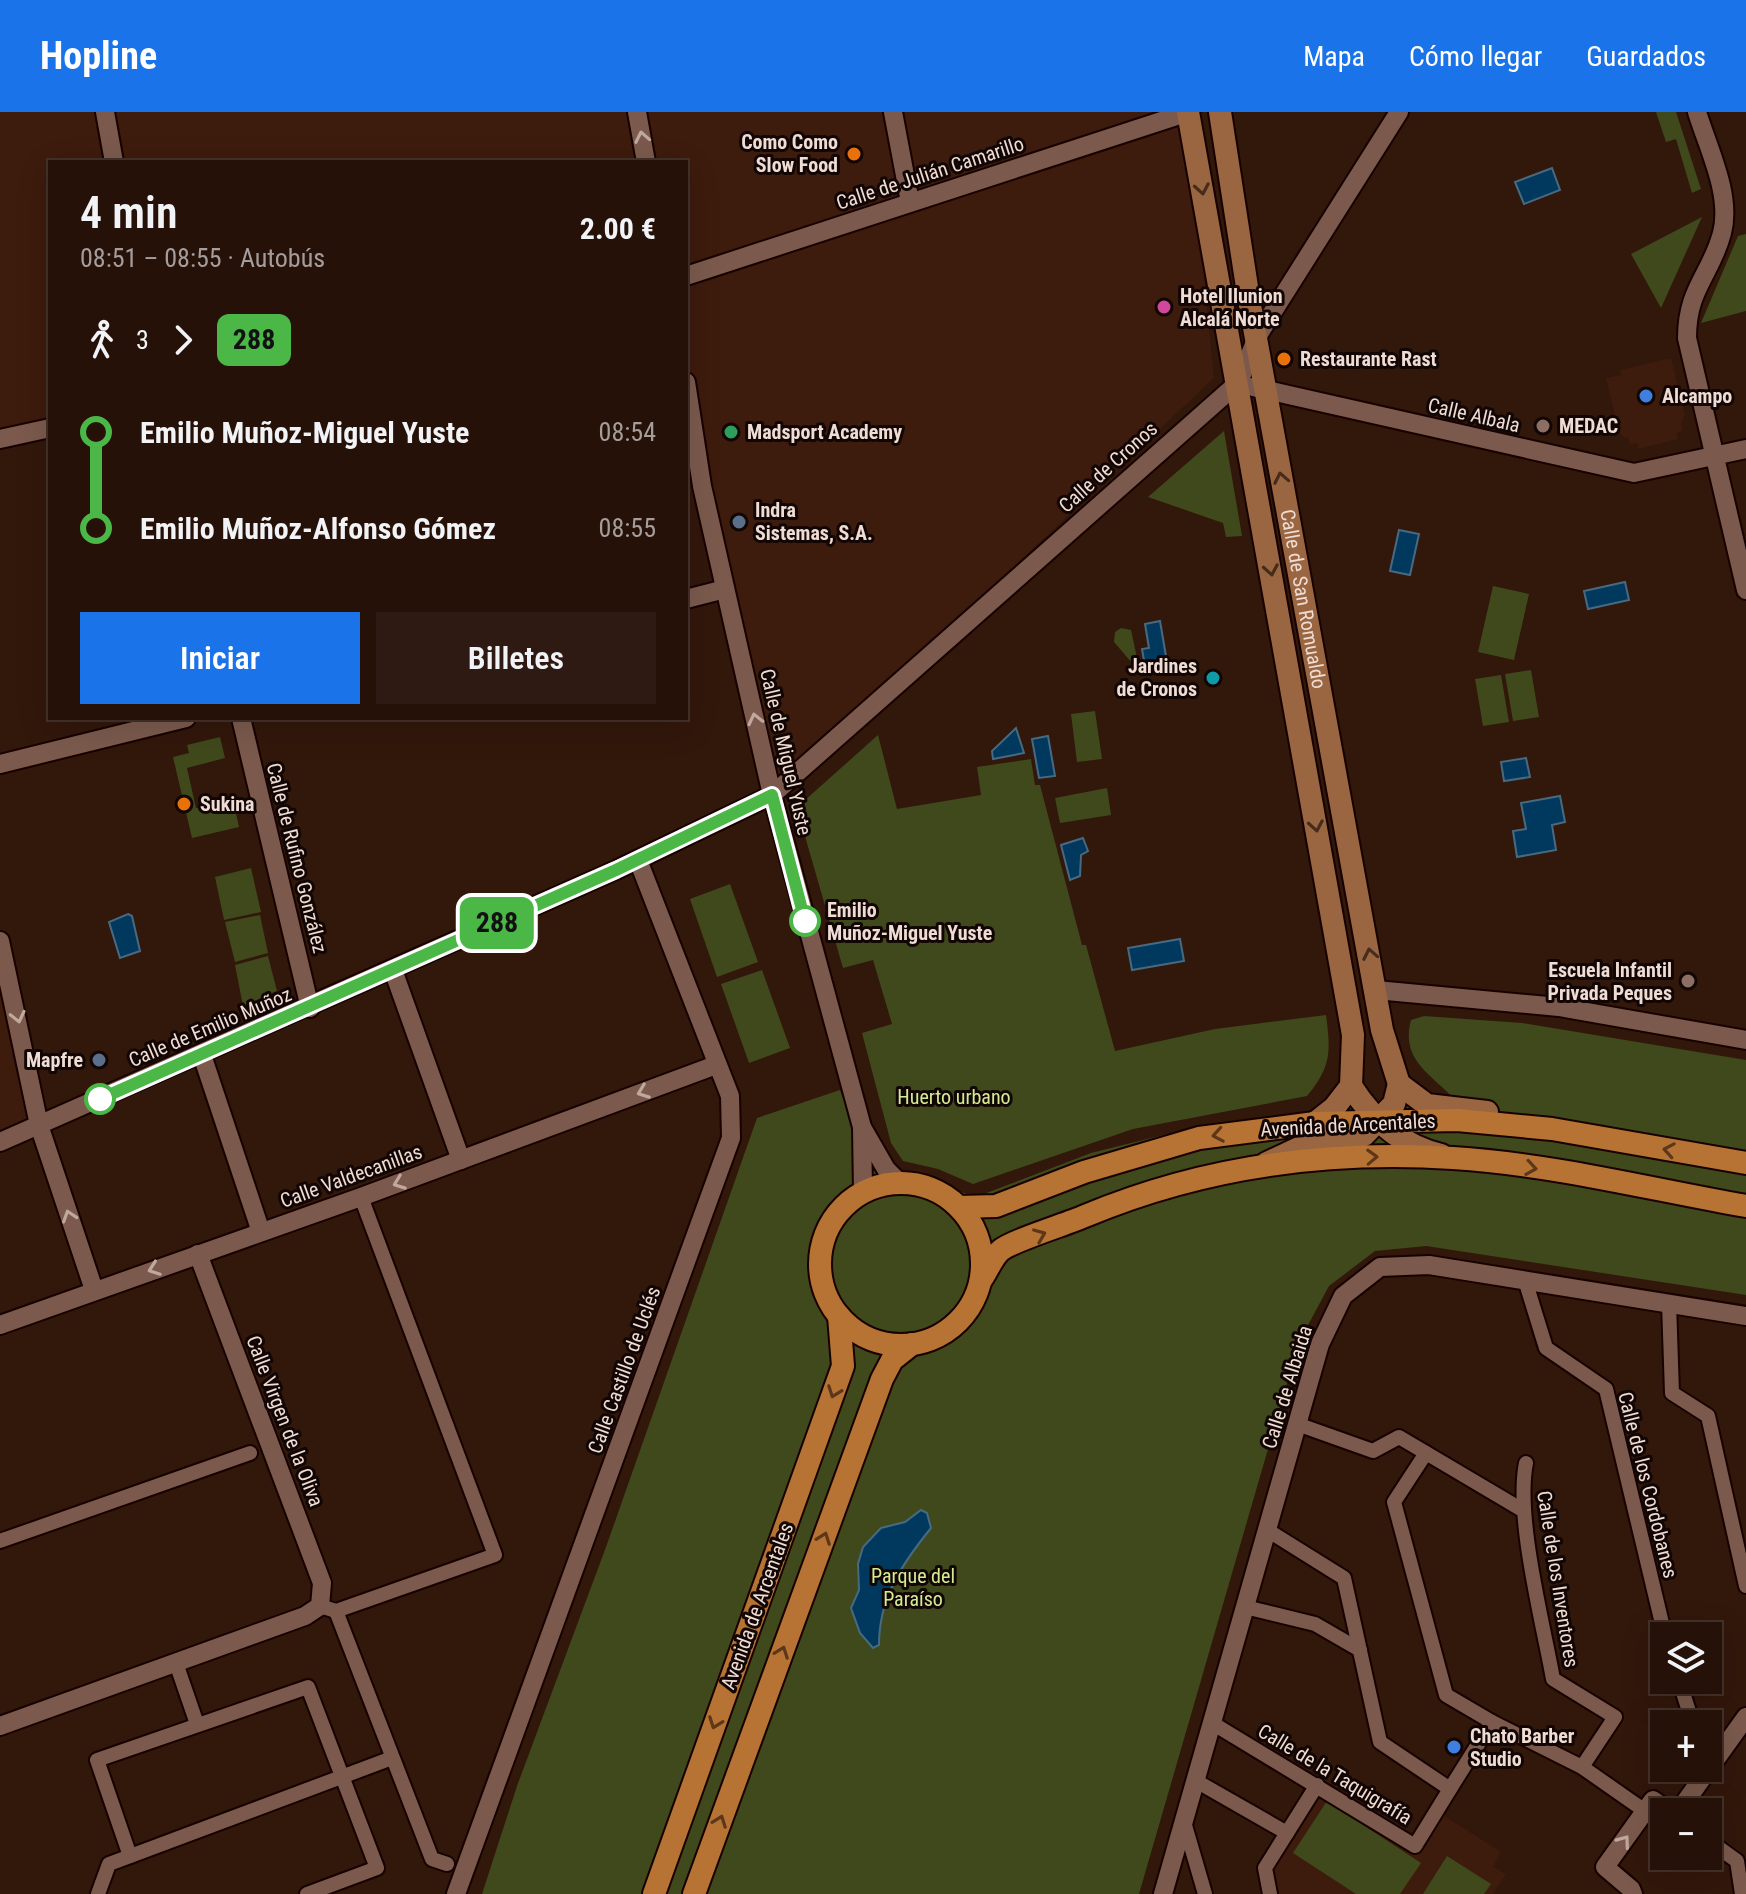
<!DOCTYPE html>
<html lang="es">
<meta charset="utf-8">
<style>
:root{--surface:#261108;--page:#2e1a12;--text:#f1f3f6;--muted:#a49d9c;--line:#423129;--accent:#1a73e8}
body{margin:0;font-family:"Roboto Condensed",sans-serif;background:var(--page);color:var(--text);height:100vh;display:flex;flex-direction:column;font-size:30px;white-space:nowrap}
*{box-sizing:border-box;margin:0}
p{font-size:26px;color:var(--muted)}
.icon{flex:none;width:44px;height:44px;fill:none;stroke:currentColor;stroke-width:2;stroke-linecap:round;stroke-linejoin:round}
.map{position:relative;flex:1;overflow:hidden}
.drawer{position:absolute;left:48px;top:48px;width:640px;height:560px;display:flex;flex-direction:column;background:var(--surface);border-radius:0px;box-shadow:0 8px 32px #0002,0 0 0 2px var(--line)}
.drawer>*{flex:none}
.badge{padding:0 16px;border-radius:12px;font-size:28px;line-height:52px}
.fabs{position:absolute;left:1650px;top:1510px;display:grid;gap:16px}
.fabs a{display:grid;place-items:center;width:72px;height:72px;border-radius:0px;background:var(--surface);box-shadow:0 8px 32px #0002,0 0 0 2px var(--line);font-size:40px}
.map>.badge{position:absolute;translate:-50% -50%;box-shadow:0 0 0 4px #fff}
.legs{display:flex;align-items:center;gap:12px;height:88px;padding:0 32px;font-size:26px}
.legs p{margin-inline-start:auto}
.headline{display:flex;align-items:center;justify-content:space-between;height:136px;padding:0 32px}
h1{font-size:44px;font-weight:600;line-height:60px}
.primary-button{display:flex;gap:16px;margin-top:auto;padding:16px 32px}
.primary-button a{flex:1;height:92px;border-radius:0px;background:var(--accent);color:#fff;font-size:32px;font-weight:600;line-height:92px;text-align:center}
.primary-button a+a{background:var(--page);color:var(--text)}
ul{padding:0 32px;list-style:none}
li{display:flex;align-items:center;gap:28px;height:96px;font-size:30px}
li i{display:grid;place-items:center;width:12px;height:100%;margin:0 10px;background:currentColor}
li i::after{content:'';width:20px;height:20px;margin:-10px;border:6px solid;border-radius:50%;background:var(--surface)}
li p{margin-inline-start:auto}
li:first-child i{background:linear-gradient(#0000 50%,currentColor 0)}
li:last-child i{background:linear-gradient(currentColor 50%,#0000 0)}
header{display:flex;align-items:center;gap:48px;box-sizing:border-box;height:112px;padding:0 40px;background:var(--accent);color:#fff}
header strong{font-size:38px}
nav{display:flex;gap:44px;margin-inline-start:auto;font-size:28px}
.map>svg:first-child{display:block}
.built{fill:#3d1b0d}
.green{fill:#3f491c}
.water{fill:#01395e;stroke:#486a81;stroke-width:2}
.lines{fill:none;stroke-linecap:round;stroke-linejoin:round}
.pedestrian-casing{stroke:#180200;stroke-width:18}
.minor-casing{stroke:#180200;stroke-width:22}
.secondary-casing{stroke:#180200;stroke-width:26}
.primary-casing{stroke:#180200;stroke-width:26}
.pedestrian{stroke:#7b5a4d;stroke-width:14}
.minor{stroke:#7b5a4d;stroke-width:18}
.secondary{stroke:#996641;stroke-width:22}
.primary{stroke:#b77334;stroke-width:22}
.oneway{stroke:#c1a89e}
.oneway2{stroke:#472c1c}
.oneway3{stroke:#5c3719}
.line-1-casing{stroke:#fff;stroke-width:18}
.line-1{stroke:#4ab747;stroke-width:12}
.food-dot{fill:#e8710a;stroke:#110603;stroke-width:3}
.hotel-dot{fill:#d1479c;stroke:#110603;stroke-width:3}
.shop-dot{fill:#3f7fe0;stroke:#110603;stroke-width:3}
.education-dot{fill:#8d6e63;stroke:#110603;stroke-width:3}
.leisure-dot{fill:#2e9e5b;stroke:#110603;stroke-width:3}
.service-dot{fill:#5c6f8a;stroke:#110603;stroke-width:3}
.culture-dot{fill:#0f9aa8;stroke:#110603;stroke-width:3}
.stop-1-dot{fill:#fff;stroke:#4ab747;stroke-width:4}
.labels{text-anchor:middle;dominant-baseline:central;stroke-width:6;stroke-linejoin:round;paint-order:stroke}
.poi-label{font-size:20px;font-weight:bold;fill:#efdcd4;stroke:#110603;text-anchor:start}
.street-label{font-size:20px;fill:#efdcd4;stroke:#110603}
.stop-label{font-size:20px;font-weight:bold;fill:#efdcd4;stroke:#110603;text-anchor:start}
.park-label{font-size:20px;fill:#d4eb94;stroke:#110603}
</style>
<header>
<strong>Hopline</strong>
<nav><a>Mapa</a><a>Cómo llegar</a><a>Guardados</a></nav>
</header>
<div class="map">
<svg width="1746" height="1782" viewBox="0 0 1746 1782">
<rect width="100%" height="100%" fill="#32170b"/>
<!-- built -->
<g class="built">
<polygon points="0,0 1188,0 1214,266 772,683 686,270 686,50 50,50 50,316 0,327"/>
<polygon points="1671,246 1685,303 1681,311 1683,319 1677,321 1678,327 1638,337 1637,331 1630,333 1628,325 1624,326 1619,320 1606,266 1621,263 1620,258"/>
<polygon points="0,829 39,1013 0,1030"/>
<polygon points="1322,1682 1416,1743 1443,1703 1501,1740 1493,1755 1506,1762 1493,1782 1278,1782 1273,1759"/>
</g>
<!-- green -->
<g class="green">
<polygon points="1656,0 1676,0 1701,77 1692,81 1676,27 1666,30"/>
<polygon points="1702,105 1661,196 1631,142"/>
<polygon points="1746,122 1746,199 1701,211 1738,124"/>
<polygon points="1224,319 1242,424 1226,425 1223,411 1148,385"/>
<polygon points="1493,474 1529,482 1514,548 1478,540"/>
<polygon points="1121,516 1131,518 1137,546 1132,551 1114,530 1115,520"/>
<polygon points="1531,558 1539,605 1513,609 1505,562"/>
<polygon points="1501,563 1509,610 1483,614 1475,567"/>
<polygon points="1095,599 1102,647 1077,650 1071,602"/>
<path d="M 878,623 L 897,697 L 981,683 L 977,655 L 1031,647 L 1035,673 L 1040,673 L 1082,833 L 1086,833 L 1115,939 L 1215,917 L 1326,903 C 1331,940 1331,955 1307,984 L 1133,1017 L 973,1072 L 938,1057 L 903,1049 L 891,1031 L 862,921 L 892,912 L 873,848 L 843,856 L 800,707 L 804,689 Z"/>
<polygon points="220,625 225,646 187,656 196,696 233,688 239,715 192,726 173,645 189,641 187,633"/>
<polygon points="1107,676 1111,703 1060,711 1055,686"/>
<polygon points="251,756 261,800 224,808 215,765"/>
<polygon points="730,772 758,850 717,865 690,787"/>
<polygon points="260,803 268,841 235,850 225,810"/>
<polygon points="268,844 277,879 243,894 235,853"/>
<polygon points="762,858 790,936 749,951 721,872"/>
<path d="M 1424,904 L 1522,911 L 1746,948 L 1746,1183 L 1426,1134 L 1375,1139 L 1329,1174 L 1307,1215 L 1302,1237 L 1297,1237 L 1139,1782 L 482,1782 L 517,1674 L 606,1435 L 757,1006 L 840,978 L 869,1058 L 931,1070 L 976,1085 L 1091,1041 L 1203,1013 L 1351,994 L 1455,988 C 1432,962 1400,949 1411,908 Z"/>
<polygon points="1327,1689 1421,1751 1400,1782 1356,1782 1293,1741"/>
<polygon points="1447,1744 1491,1772 1484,1782 1423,1782"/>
</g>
<!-- water -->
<g class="water">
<polygon points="1552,56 1560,78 1524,92 1515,70"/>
<polygon points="1399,418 1419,422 1410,463 1390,459"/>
<polygon points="1625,470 1629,488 1588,497 1584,479"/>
<polygon points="1160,509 1168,556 1146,560 1142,537 1149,536 1145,512"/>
<polygon points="1016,616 1024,641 993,647 992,639"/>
<polygon points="1048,624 1055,664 1039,666 1032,627"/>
<polygon points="1526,646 1530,665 1504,669 1501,650"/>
<polygon points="1560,684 1565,710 1552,713 1556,738 1517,745 1513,719 1526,717 1521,691"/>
<polygon points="1083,726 1088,739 1081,743 1080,764 1070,768 1061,733"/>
<polygon points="128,802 132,804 140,839 120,846 109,810"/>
<polygon points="1180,827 1184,849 1132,858 1128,836"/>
<path d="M 921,1398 L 927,1401 L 931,1416 C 902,1452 879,1485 879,1533 L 873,1536 L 860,1521 L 851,1496 L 859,1478 L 858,1452 L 863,1435 L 881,1416 L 905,1410 Z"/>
</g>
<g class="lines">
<defs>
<g id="pedestrian">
<polyline points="1525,1168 1546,1236 1606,1277 1665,1524"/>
<polyline points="1669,1191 1672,1281 1708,1304 1746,1474"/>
<polyline points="1297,1312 1373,1339 1399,1325 1524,1399"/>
<polyline points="1426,1341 1394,1390 1446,1583 1492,1610"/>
<path d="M 1526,1351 C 1515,1404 1543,1511 1553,1567 L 1615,1605 L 1582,1655"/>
<polyline points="0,1429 250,1341"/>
<polyline points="320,1494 336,1499 495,1443 361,1085"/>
<polyline points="1245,1495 1315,1512 1360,1538"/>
<polyline points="336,1499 432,1747 447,1752"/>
<polyline points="176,1551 197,1612"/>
<polyline points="1679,1568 1693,1612"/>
<polyline points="1212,1611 1415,1734 1450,1677 1380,1630 1344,1466 1267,1418"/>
<polyline points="1196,1669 1287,1721"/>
<polyline points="1450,1677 1492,1610 1582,1655 1645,1699"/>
<polyline points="1184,1710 1205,1782"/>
<polyline points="1708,1728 1737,1749 1742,1782"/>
<polyline points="130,1744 97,1648 308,1575 377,1756 307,1782"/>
<polyline points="98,1782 109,1752 392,1646"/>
<polyline points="1270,1782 1265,1756 1317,1673"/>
</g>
<g id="minor">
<polyline points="105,0 114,50"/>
<polyline points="637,0 646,50"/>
<polyline points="893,0 910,90"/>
<path d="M 1697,0 C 1708,36 1732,83 1722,121 C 1711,163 1687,176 1687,226 L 1746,478"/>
<polyline points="686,164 1189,0"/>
<polyline points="686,270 702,374 772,683 862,1015 863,1080"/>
<polyline points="1253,275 1634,361 1746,337"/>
<polyline points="0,327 50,316"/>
<polyline points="686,487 725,477"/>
<polyline points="241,606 310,896"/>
<polyline points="0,652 186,606"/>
<polyline points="0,829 39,1013 94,1178"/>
<polyline points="393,858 461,1048"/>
<polyline points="1376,878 1559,895 1746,928"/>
<polyline points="202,943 261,1120"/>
<polyline points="863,1017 886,1057 899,1070"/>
<polyline points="0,1030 616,758 772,683 1239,270 1257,225 1399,0"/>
<polyline points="0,1213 361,1085 716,953"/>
<polyline points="0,1614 305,1504 320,1494 322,1471 198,1142"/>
<polyline points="1678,1700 1746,1605"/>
<polyline points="456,1782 731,1026 730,984 638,748"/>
<polyline points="1163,1782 1320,1232 1343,1184 1380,1155 1429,1153 1746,1204"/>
<polyline points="1633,1782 1631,1777 1605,1755 1653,1688 1670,1700"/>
</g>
<g id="secondary">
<polyline points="1188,0 1353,923 1351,974"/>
<path id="s1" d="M 1220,0 L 1249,188 L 1382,918 L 1399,972"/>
<polyline points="1399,972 1427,993 1487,1000"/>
<path d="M 1351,974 C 1372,1007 1402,1034 1441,1043"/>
<polyline points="1315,1011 1334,996 1351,974"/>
<polyline points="1267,1051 1299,1036 1350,1030 1364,1023 1394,992 1399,972"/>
</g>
<g id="primary">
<circle cx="901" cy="1152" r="81"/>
<polyline points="959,1095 996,1094 1084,1060 1199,1026 1315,1011 1457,1008 1552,1017 1746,1051"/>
<path d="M 981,1168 C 987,1160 993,1144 1001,1138 C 1014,1128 1067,1112 1085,1104 C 1202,1055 1327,1038 1453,1046 C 1551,1052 1649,1077 1746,1094"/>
<polyline points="654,1782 843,1254 839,1204"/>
<polyline points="694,1782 882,1267 892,1248 912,1232"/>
</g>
</defs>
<!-- pedestrian casing -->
<use href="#pedestrian" class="pedestrian-casing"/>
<!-- minor casing -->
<use href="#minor" class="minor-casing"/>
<!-- secondary casing -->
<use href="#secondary" class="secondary-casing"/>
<!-- primary casing -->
<use href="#primary" class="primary-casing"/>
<!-- pedestrian -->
<use href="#pedestrian" class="pedestrian"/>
<!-- minor -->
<use href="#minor" class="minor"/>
<!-- secondary -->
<use href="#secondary" class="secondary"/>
<!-- primary -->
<use href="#primary" class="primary"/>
</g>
<!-- one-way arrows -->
<defs><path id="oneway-chevron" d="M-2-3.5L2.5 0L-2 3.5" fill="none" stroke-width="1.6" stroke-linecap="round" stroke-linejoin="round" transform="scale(2)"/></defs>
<g class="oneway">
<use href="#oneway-chevron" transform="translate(642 25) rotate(-101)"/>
<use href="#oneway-chevron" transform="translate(755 607) rotate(-103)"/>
<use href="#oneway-chevron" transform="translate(18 905) rotate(77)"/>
<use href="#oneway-chevron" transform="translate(643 980) rotate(159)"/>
<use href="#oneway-chevron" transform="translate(399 1071) rotate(159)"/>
<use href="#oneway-chevron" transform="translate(69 1104) rotate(-108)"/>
<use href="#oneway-chevron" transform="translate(154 1157) rotate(160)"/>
<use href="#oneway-chevron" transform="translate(1624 1729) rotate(-54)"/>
</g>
<g class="oneway2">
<use href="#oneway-chevron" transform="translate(1202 77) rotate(80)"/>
<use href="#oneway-chevron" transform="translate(1281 366) rotate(-101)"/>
<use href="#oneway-chevron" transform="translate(1271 458) rotate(80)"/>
<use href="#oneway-chevron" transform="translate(1316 714) rotate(80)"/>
<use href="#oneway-chevron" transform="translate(1370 842) rotate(-101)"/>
</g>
<g class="oneway3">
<use href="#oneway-chevron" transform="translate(1218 1023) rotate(170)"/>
<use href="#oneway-chevron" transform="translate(1669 1038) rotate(-170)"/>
<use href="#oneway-chevron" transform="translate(1372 1045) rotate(-2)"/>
<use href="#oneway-chevron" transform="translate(1531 1056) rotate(9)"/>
<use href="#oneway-chevron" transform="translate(1040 1123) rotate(-22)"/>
<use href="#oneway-chevron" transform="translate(834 1280) rotate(110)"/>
<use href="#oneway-chevron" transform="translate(824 1426) rotate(-70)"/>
<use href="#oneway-chevron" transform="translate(782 1540) rotate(-70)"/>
<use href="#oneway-chevron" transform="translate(715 1611) rotate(110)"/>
<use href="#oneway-chevron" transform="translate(720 1709) rotate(-70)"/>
</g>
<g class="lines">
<defs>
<polyline id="line-1" points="100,987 616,758 772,683 805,809"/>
</defs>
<!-- line-1 casing -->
<use href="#line-1" class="line-1-casing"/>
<!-- line-1 -->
<use href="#line-1" class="line-1"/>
</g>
<!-- markers -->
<g class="food-dot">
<circle cx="854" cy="42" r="8"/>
<circle cx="1284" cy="247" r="8"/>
<circle cx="184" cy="692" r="8"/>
</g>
<circle class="hotel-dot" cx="1164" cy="195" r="8"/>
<g class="shop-dot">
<circle cx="1646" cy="284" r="8"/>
<circle cx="1454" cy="1635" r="8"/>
</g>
<g class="education-dot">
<circle cx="1543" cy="314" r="8"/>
<circle cx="1688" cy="869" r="8"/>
</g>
<circle class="leisure-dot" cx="731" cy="320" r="8"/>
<g class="service-dot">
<circle cx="739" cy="410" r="8"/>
<circle cx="99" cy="948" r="8"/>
</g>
<circle class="culture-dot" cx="1213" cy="566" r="8"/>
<g class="stop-1-dot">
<circle cx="805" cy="809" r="14"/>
<circle cx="100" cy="987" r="14"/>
</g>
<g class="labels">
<!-- poi labels -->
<g class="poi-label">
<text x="838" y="30" text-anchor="end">Como Como<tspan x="838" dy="23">Slow Food</tspan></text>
<text x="1180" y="184">Hotel Ilunion<tspan x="1180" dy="23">Alcalá Norte</tspan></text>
<text x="1300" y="247">Restaurante Rast</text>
<text x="1662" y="284">Alcampo</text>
<text x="1559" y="314">MEDAC</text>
<text x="747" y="320">Madsport Academy</text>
<text x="755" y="398">Indra<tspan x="755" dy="23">Sistemas, S.A.</tspan></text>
<text x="1197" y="554" text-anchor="end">Jardines<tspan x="1197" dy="23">de Cronos</tspan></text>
<text x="200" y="692">Sukina</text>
<text x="1672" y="858" text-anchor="end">Escuela Infantil<tspan x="1672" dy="23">Privada Peques</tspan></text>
<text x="83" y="948" text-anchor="end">Mapfre</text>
<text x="1470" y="1624">Chato Barber<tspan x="1470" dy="23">Studio</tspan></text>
</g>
<!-- street labels -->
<g class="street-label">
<text transform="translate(930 61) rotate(-18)">Calle de Julián Camarillo</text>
<text transform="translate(1474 303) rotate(13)">Calle Albala</text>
<text transform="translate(1108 355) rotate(-42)">Calle de Cronos</text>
<text stroke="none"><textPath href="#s1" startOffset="494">Calle de San Romualdo</textPath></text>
<text transform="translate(786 640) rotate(77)">Calle de Miguel Yuste</text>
<text transform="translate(297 746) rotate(76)">Calle de Rufino González</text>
<text transform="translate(210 915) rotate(-23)">Calle de Emilio Muñoz</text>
<text transform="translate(1348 1013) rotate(-3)">Avenida de Arcentales</text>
<text transform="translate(351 1064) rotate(-20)">Calle Valdecanillas</text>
<text transform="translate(624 1258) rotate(-70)">Calle Castillo de Uclés</text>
<text transform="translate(1287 1275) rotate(-73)">Calle de Albaida</text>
<text transform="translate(285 1309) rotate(69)">Calle Virgen de la Oliva</text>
<text transform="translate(1648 1373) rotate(76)">Calle de los Cordobanes</text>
<text transform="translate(1558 1467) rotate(81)">Calle de los Inventores</text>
<text transform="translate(757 1494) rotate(-70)">Avenida de Arcentales</text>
<text transform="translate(1335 1662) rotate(31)">Calle de la Taquigrafía</text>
</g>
<!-- stop labels -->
<g class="stop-label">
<text x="827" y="798">Emilio<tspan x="827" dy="23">Muñoz-Miguel Yuste</tspan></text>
</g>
<!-- park labels -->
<g class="park-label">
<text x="954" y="985">Huerto urbano</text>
<text x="913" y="1464">Parque del<tspan x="913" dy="23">Paraíso</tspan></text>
</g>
</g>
</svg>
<div class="fabs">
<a><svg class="icon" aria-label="layers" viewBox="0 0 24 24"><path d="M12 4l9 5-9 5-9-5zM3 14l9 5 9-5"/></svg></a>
<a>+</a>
<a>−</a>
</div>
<b class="badge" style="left:497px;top:811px;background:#4ab747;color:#111">288</b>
<section class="drawer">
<div class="headline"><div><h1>4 min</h1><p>08:51 – 08:55 · Autobús</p></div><b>2.00 €</b></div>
<div class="legs"><svg class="icon" aria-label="walk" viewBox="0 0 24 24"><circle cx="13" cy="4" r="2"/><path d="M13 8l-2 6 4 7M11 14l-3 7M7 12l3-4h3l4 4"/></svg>3<svg class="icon" aria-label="forward" viewBox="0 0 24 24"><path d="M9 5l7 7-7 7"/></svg><b class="badge" style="background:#4ab747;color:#111">288</b></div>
<ul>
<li><i style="color:#4ab747"></i><b>Emilio Muñoz-Miguel Yuste</b><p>08:54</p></li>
<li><i style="color:#4ab747"></i><b>Emilio Muñoz-Alfonso Gómez</b><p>08:55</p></li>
</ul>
<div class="primary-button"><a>Iniciar</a><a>Billetes</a></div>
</section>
</div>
